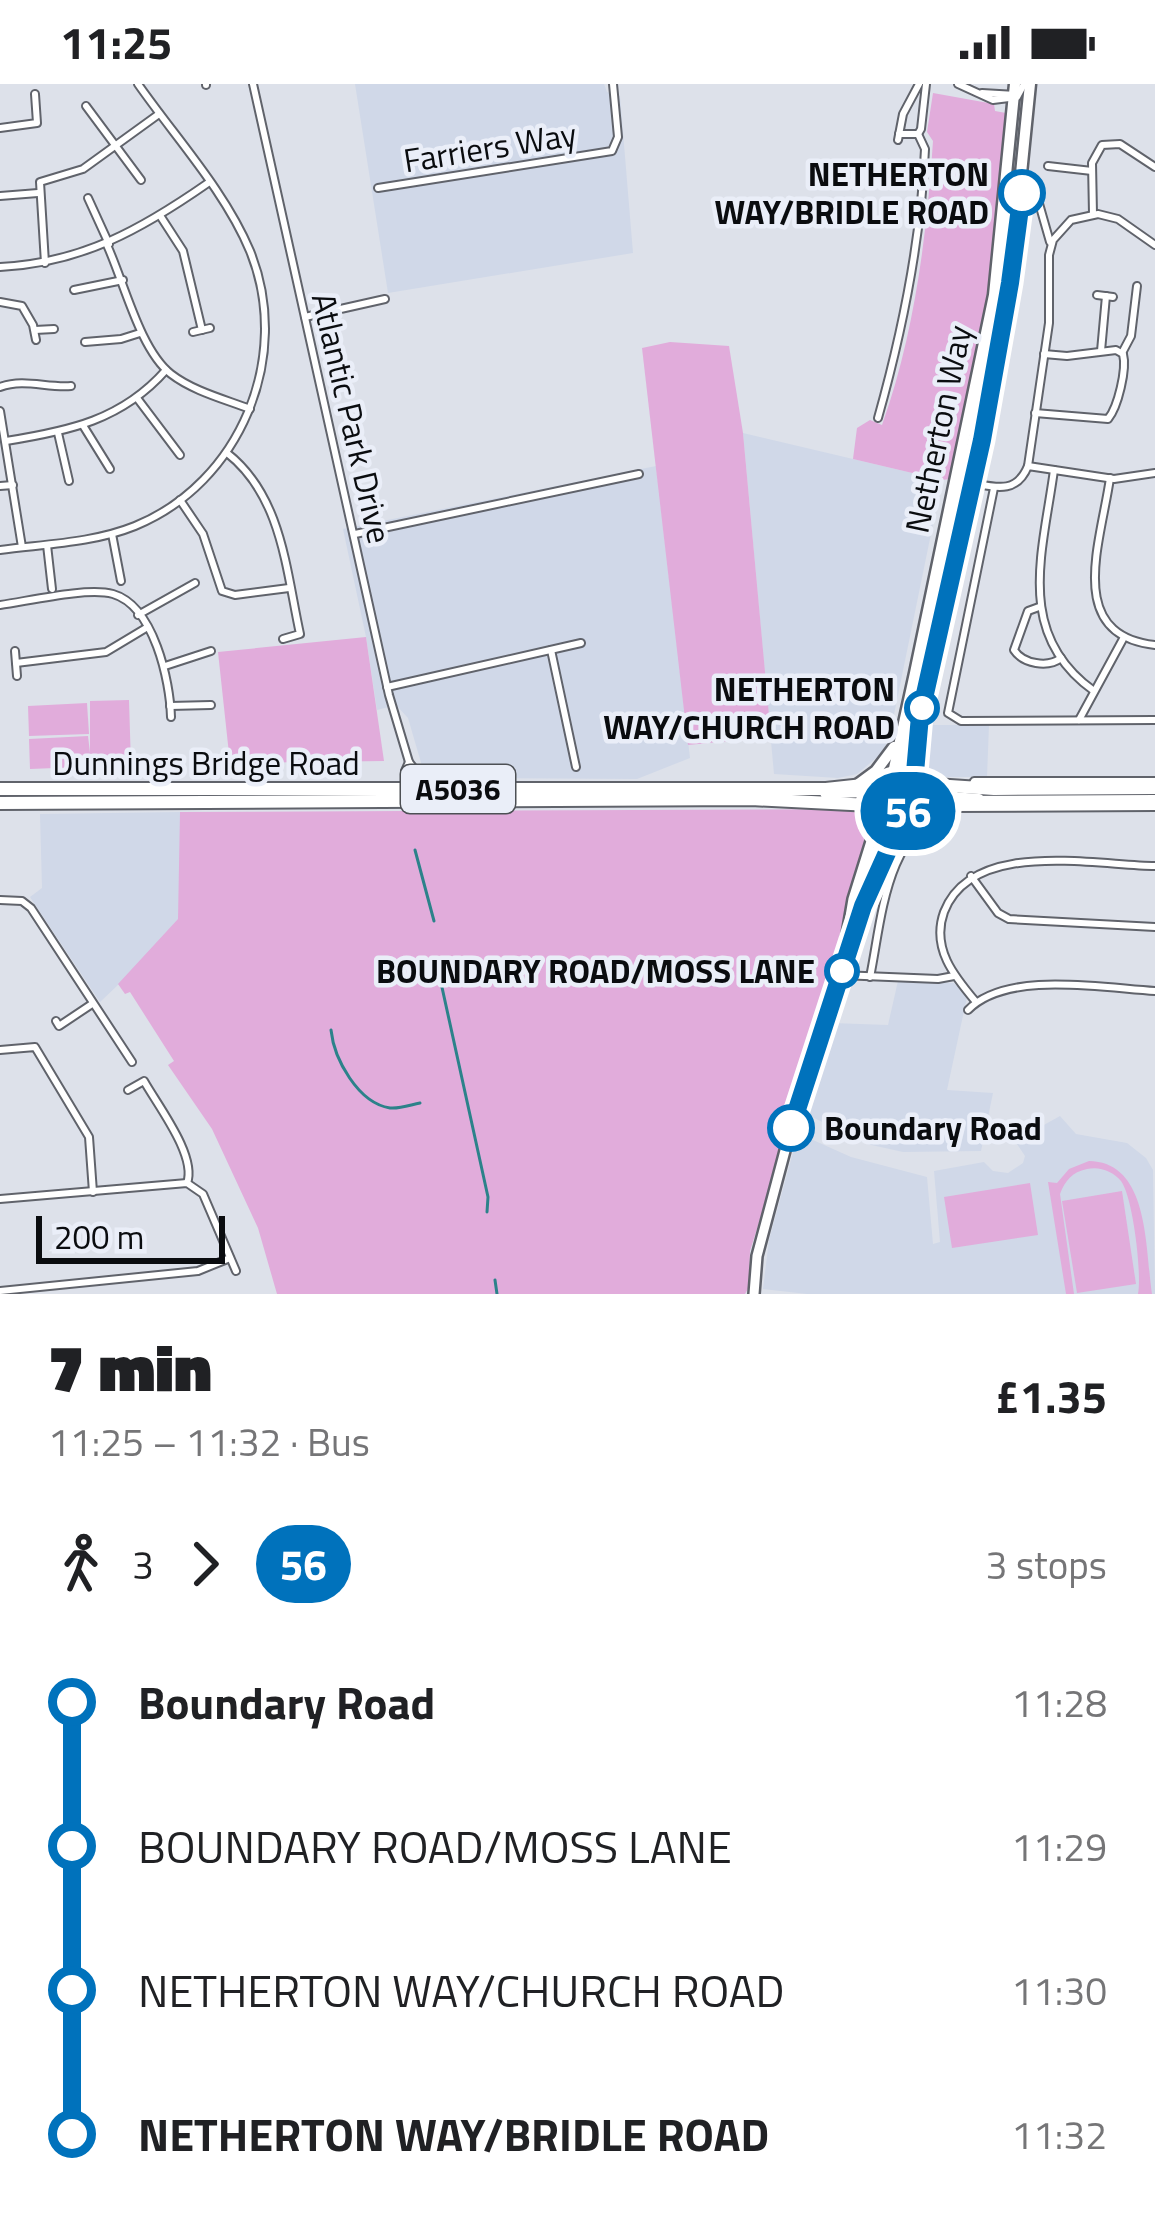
<!DOCTYPE html>
<meta charset="utf-8">
<style>
:root{--surface:#fff;--page:#f6f6f6;--text:#202124;--muted:#757577}
body{margin:0;font-family:"Titillium Web",sans-serif;background:var(--page);color:var(--text);height:100vh;display:flex;flex-direction:column;font-size:45px;white-space:nowrap}
*{box-sizing:border-box;margin:0}
p{font-size:39px;color:var(--muted)}
.icon{flex:none;width:66px;height:66px;fill:none;stroke:currentColor;stroke-width:2;stroke-linecap:round;stroke-linejoin:round}
.map{position:relative;height:1210px;overflow:hidden}
.panel{display:flex;flex-direction:column;background:var(--surface);flex:1}
.panel>*{flex:none}
.badge{padding:0 24px;border-radius:39px;font-size:42px;line-height:78px}
.scale{position:absolute;left:36px;bottom:30px;width:189px;box-sizing:border-box;padding-left:12px;border:6px solid #0a0c0f;border-top:0;font-size:33px;line-height:42px;white-space:nowrap;color:#0a0c0f;-webkit-text-stroke:9px #eaeef8;paint-order:stroke}
.map>.badge{position:absolute;translate:-50% -50%;box-shadow:0 0 0 6px #fff}
.legs{display:flex;align-items:center;gap:18px;height:132px;padding:0 48px;font-size:39px}
.legs p{margin-inline-start:auto}
.head{display:flex;align-items:center;justify-content:space-between;height:204px;padding:0 48px}
h1{font-size:66px;font-weight:800;line-height:90px}
ul{padding:0 48px;list-style:none}
li{display:flex;align-items:center;gap:42px;height:144px;font-size:45px}
li i{display:grid;place-items:center;width:18px;height:100%;margin:0 15px;background:currentColor}
li i::after{content:'';width:30px;height:30px;margin:-15px;border:9px solid;border-radius:50%;background:var(--surface)}
li p{margin-inline-start:auto}
li:first-child i{background:linear-gradient(#0000 50%,currentColor 0)}
li:last-child i{background:linear-gradient(currentColor 50%,#0000 0)}
.status{display:flex;justify-content:space-between;align-items:center;height:84px;padding:0 60px;background:var(--surface);direction:ltr}
.status svg{height:33px;fill:currentColor}
.map>svg:first-child{display:block}
.built{fill:#d0d8e8}
.green{fill:#e1acdb}
.lines{fill:none;stroke-linecap:round;stroke-linejoin:round}
.stream{stroke:#2c828a;stroke-width:3}
.street-casing{stroke:#60636b;stroke-width:10}
.secondary-casing{stroke:#60636b;stroke-width:14}
.primary-casing{stroke:#60636b;stroke-width:15}
.highway-casing{stroke:#60636b;stroke-width:16}
.street{stroke:#fff;stroke-width:6}
.secondary{stroke:#fff;stroke-width:9}
.primary{stroke:#fff;stroke-width:10}
.highway{stroke:#fff;stroke-width:12}
.line-1-casing{stroke:#fff;stroke-width:27}
.line-1{stroke:#0072bc;stroke-width:18}
.stop-1-dot{fill:#fff;stroke:#0072bc;stroke-width:6}
.labels{text-anchor:middle;dominant-baseline:central;stroke-width:9;stroke-linejoin:round;paint-order:stroke}
.shield{fill:#eaeef8;stroke:#4d5055;stroke-width:3}
.shield-label{font-size:30px;font-weight:bold;fill:#0a0c0f}
.street-label{font-size:33px;fill:#0a0c0f;stroke:#eaeef8}
.stop-label{font-size:33px;font-weight:bold;fill:#0a0c0f;stroke:#eaeef8;text-anchor:end}
</style>
<div class="status"><b>11:25</b><svg viewBox="0 0 49 12"><path d="M0 12V9h3v3zM5 12V6h3v6zM10 12V3h3v9zM15 12V0h3v12zM26 1h20v11H26zM47 4h2v5h-2z"/></svg></div>
<div class="map">
<svg width="1155" height="1210" viewBox="0 0 1155 1210">
<rect width="100%" height="100%" fill="#dde1ea"/>
<!-- built -->
<g class="built">
<polygon points="355,0 604,0 607,8 620,12 633,169 388,209"/>
<polygon points="743,349 942,396 889,655 881,670 857,690 838,694 774,690"/>
<polygon points="656,382 690,674 637,695 477,694 473,683 422,682 408,634 396,621 377,626 366,553 343,445"/>
<polygon points="931,641 989,641 987,693 937,693 922,675"/>
<polygon points="181,728 182,840 100,918 30,813 42,804 40,730"/>
<polygon points="898,897 954,899 967,913 947,1006 993,1009 981,1067 903,1068 867,1060 802,1028 832,939 888,941"/>
<polygon points="1060,1032 1076,1050 1127,1059 1146,1074 1153,1086 1155,1210 807,1210 763,1205 769,1156 797,1054 804,1052 851,1073 927,1093 933,1160 940,1158 934,1087 984,1078 993,1087 1008,1089 1023,1079 1025,1072 1015,1057"/>
</g>
<!-- green -->
<g class="green">
<path d="M 933,9 L 994,20 L 995,27 L 1006,29 L 995,181 L 950,395 L 942,396 L 853,375 L 857,344 L 870,336 L 882,341 C 914,252 927,151 933,57 L 927,48 Z"/>
<polygon points="670,258 729,262 743,349 771,653 688,661 642,264"/>
<polygon points="366,553 384,677 230,679 218,568"/>
<polygon points="129,616 131,681 30,685 29,655 88,652 90,669 90,617"/>
<polygon points="87,619 89,650 29,652 28,622"/>
<polygon points="874,725 847,817 832,895 790,1015 772,1097 750,1167 749,1203 745,1210 277,1210 258,1144 212,1045 168,981 174,977 130,908 125,910 118,900 178,835 180,728"/>
<path d="M 1089,1077 C 1150,1078 1145,1165 1152,1210 L 1138,1210 C 1142,1190 1133,1113 1121,1097 C 1113,1087 1099,1082 1087,1085 C 1072,1088 1065,1097 1060,1110 L 1074,1210 L 1066,1210 L 1048,1098 L 1057,1099 L 1069,1085 Z"/>
<polygon points="1030,1099 1038,1151 952,1164 944,1113"/>
<polygon points="1122,1107 1136,1200 1077,1209 1062,1117"/>
</g>
<g class="lines">
<!-- stream -->
<g class="stream">
<polyline points="415,766 434,837"/>
<polyline points="436,876 488,1113 487,1128"/>
<path d="M 331,946 C 334,975 358,1019 390,1024 C 400,1025 410,1021 420,1019"/>
<polyline points="495,1196 497,1210"/>
</g>
<defs>
<g id="street">
<polyline points="206,0 206,1"/>
<polyline points="253,0 389,611 409,678 416,687 415,701"/>
<polyline points="958,0 993,16 1017,13 1024,0"/>
<polyline points="982,9 1016,11"/>
<polyline points="86,22 141,96"/>
<polyline points="0,44 37,39 35,10"/>
<polyline points="899,50 918,50 921,45 926,0"/>
<polyline points="898,56 903,30 919,0"/>
<polyline points="1048,82 1092,87"/>
<polyline points="378,104 612,67 618,53 613,0"/>
<polyline points="0,112 38,109"/>
<polyline points="88,114 109,160"/>
<polyline points="1038,116 1050,158"/>
<polyline points="1093,130 1092,79 1102,61 1120,60 1155,83"/>
<polyline points="161,133 183,167 202,246"/>
<path d="M 107,161 C 124,198 140,266 171,290 C 193,307 224,315 250,325"/>
<polyline points="45,179 40,98 83,85 159,30"/>
<path d="M 0,183 C 82,179 142,145 208,99"/>
<polyline points="74,206 123,196"/>
<polyline points="1097,211 1113,213"/>
<polyline points="0,218 22,222 33,241 36,256"/>
<polyline points="305,233 385,215"/>
<polyline points="35,246 54,245"/>
<polyline points="193,248 210,244"/>
<polyline points="85,258 121,255 140,249"/>
<polyline points="1101,267 1106,212"/>
<polyline points="1122,269 1131,252 1137,202"/>
<path d="M 0,303 C 24,294 46,304 71,302"/>
<polyline points="137,314 180,371"/>
<polyline points="0,327 22,463"/>
<path d="M 1035,329 L 1108,335 C 1118,323 1127,285 1123,270 L 1116,266 L 1067,272 L 1044,270"/>
<path d="M 878,334 C 903,245 921,157 925,65 L 918,50"/>
<polyline points="84,343 110,385"/>
<polyline points="58,349 69,397"/>
<path d="M 6,357 C 69,347 122,336 166,286"/>
<path d="M 227,369 C 282,412 286,486 300,550 L 283,555"/>
<polyline points="1028,382 1049,239 1049,171 1053,156 1071,136 1098,130 1118,135 1155,161"/>
<path d="M 1054,386 C 1043,468 1014,550 1094,607"/>
<path d="M 1110,394 C 1101,458 1064,551 1155,561"/>
<path d="M 973,399 C 998,404 1017,409 1028,382 L 1114,395 L 1155,389"/>
<polyline points="0,402 13,401"/>
<polyline points="994,404 948,629 961,637 1155,636"/>
<polyline points="180,416 203,450 222,507 235,511 289,504"/>
<polyline points="112,450 121,497"/>
<polyline points="355,450 639,390"/>
<polyline points="47,461 52,505"/>
<path d="M 0,466 C 45,460 93,459 135,442 C 240,399 293,273 250,167 C 225,107 175,53 138,0"/>
<path d="M 0,521 C 29,517 87,503 113,510 C 154,522 170,597 171,633"/>
<path d="M 1039,523 L 1028,527 L 1014,566 C 1023,580 1048,584 1061,574"/>
<polyline points="138,531 195,499"/>
<polyline points="551,566 576,683"/>
<polyline points="15,567 17,592"/>
<polyline points="16,579 106,568 146,544"/>
<polyline points="165,582 211,567"/>
<polyline points="387,603 581,559"/>
<polyline points="170,622 211,621"/>
<polyline points="1079,636 1123,555"/>
<polyline points="409,678 405,687 411,702"/>
<polyline points="971,703 974,697 1155,697"/>
<polyline points="971,792 998,829 1009,835 1155,843"/>
<polyline points="0,816 22,817 31,824 132,978"/>
<polyline points="840,891 938,895 954,892"/>
<path d="M 870,893 C 882,835 885,747 952,724 L 1155,723"/>
<path d="M 976,918 C 954,892 931,864 944,828 C 972,755 1092,781 1155,782"/>
<path d="M 968,926 C 1007,886 1103,904 1155,907"/>
<polyline points="56,937 59,942 92,920"/>
<polyline points="0,966 35,963 89,1053 93,1108"/>
<path d="M 128,1006 L 144,997 C 158,1022 197,1072 187,1099"/>
<polyline points="0,1115 187,1099 203,1110 236,1187"/>
<polyline points="0,1207 198,1187 230,1174"/>
</g>
<g id="secondary">
<path d="M 825,710 C 849,710 890,702 903,726"/>
<polyline points="867,782 885,753 896,722"/>
<polyline points="844,868 853,815 882,722"/>
<polyline points="754,1210 757,1172 799,1014 863,822 910,723"/>
</g>
<g id="primary">
<polyline points="894,700 909,710 979,715"/>
<polyline points="857,701 876,687 894,663"/>
<polyline points="887,718 899,701 912,646"/>
<polyline points="882,722 891,698 915,589 994,211 1015,0"/>
<polyline points="910,723 920,632 969,420 1010,199 1030,0"/>
</g>
<g id="highway">
<polyline points="0,705 826,705 891,698 994,705 1155,704"/>
<polyline points="0,719 751,715 910,723 947,718 1155,717"/>
</g>
</defs>
<!-- street casing -->
<use href="#street" class="street-casing"/>
<!-- secondary casing -->
<use href="#secondary" class="secondary-casing"/>
<!-- primary casing -->
<use href="#primary" class="primary-casing"/>
<!-- highway casing -->
<use href="#highway" class="highway-casing"/>
<!-- street -->
<use href="#street" class="street"/>
<!-- secondary -->
<use href="#secondary" class="secondary"/>
<!-- primary -->
<use href="#primary" class="primary"/>
<!-- highway -->
<use href="#highway" class="highway"/>
</g>
<g class="lines">
<defs>
<polyline id="line-1" points="791,1044 863,822 913,711 920,632 982,356 1010,199 1022,109"/>
</defs>
<!-- line-1 casing -->
<use href="#line-1" class="line-1-casing"/>
<!-- line-1 -->
<use href="#line-1" class="line-1"/>
</g>
<!-- markers -->
<g class="stop-1-dot">
<circle cx="1022" cy="109" r="21"/>
<circle cx="922" cy="624" r="15"/>
<circle cx="842" cy="887" r="15"/>
<circle cx="791" cy="1044" r="21"/>
</g>
<g class="labels">
<!-- shield labels -->
<rect class="shield" x="401" y="681" width="114" height="48" rx="9"/>
<g class="shield-label">
<text x="458" y="705">A5036</text>
</g>
<!-- street labels -->
<g class="street-label">
<text transform="translate(490 63) rotate(-9)">Farriers Way</text>
<text transform="translate(352 334) rotate(77)">Atlantic Park Drive</text>
<text transform="translate(938 345) rotate(-78)">Netherton Way</text>
<text x="206" y="679">Dunnings Bridge Road</text>
</g>
<!-- stop labels -->
<g class="stop-label">
<text x="989" y="90">NETHERTON<tspan x="989" dy="38">WAY/BRIDLE ROAD</tspan></text>
<text x="895" y="605">NETHERTON<tspan x="895" dy="38">WAY/CHURCH ROAD</tspan></text>
<text x="815" y="887">BOUNDARY ROAD/MOSS LANE</text>
<text x="824" y="1044" text-anchor="start">Boundary Road</text>
</g>
</g>
</svg>
<div class="scale">200 m</div>
<b class="badge" style="left:908px;top:727px;background:#0072bc;color:#fff">56</b>
</div>
<section class="panel">
<div class="head"><div><h1>7 min</h1><p>11:25 – 11:32 · Bus</p></div><b>£1.35</b></div>
<div class="legs"><svg class="icon" aria-label="walk" viewBox="0 0 24 24"><circle cx="13" cy="4" r="2"/><path d="M13 8l-2 6 4 7M11 14l-3 7M7 12l3-4h3l4 4"/></svg>3<svg class="icon" aria-label="forward" viewBox="0 0 24 24"><path d="M9 5l7 7-7 7"/></svg><b class="badge" style="background:#0072bc;color:#fff">56</b><p>3 stops</p></div>
<ul>
<li><i style="color:#0072bc"></i><b>Boundary Road</b><p>11:28</p></li>
<li><i style="color:#0072bc"></i><span>BOUNDARY ROAD/MOSS LANE</span><p>11:29</p></li>
<li><i style="color:#0072bc"></i><span>NETHERTON WAY/CHURCH ROAD</span><p>11:30</p></li>
<li><i style="color:#0072bc"></i><b>NETHERTON WAY/BRIDLE ROAD</b><p>11:32</p></li>
</ul>
</section>
